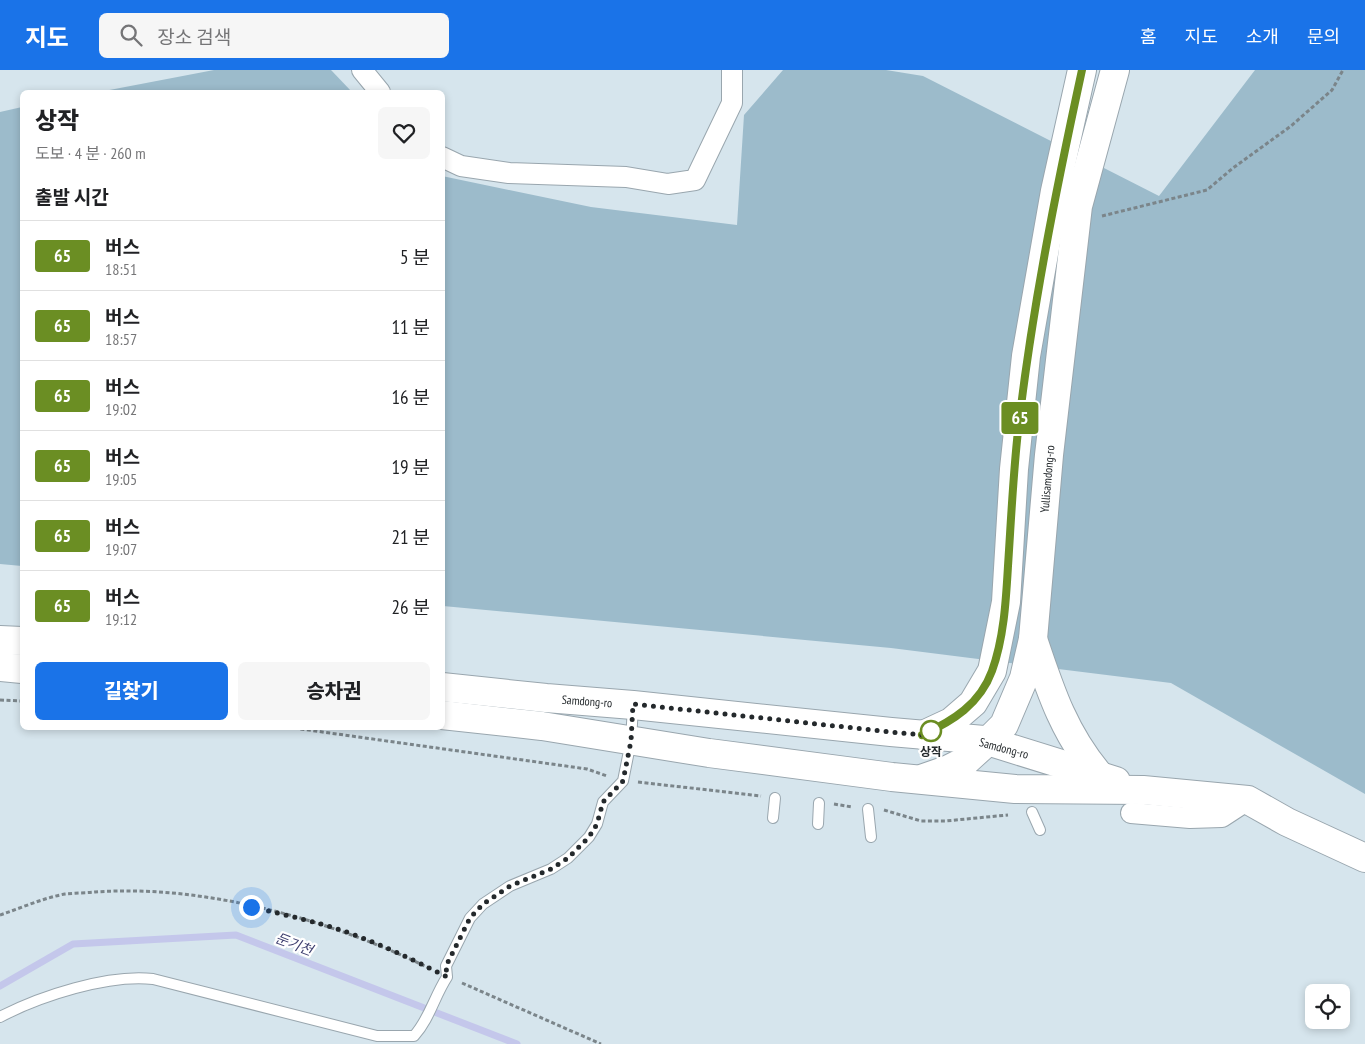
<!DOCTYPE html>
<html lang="ko">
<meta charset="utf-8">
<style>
:root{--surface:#fff;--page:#f6f6f6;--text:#202124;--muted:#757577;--line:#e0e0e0;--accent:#1a73e8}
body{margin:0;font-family:"PT Sans Narrow","Noto Sans KR",sans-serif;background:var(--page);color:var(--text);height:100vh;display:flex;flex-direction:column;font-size:19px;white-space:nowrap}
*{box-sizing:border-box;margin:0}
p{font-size:16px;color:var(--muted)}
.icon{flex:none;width:28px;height:28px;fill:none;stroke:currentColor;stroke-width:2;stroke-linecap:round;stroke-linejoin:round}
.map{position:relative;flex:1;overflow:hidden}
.side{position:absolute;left:20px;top:20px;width:425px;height:640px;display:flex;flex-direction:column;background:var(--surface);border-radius:8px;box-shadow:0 2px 8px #0003}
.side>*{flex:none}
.badge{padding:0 10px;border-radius:4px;font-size:18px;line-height:32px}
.controls{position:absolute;left:1305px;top:914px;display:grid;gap:10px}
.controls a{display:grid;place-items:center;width:45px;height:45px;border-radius:8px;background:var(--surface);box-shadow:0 2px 8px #0003;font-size:25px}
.you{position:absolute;width:25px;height:25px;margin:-12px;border:4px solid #fff;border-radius:50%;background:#1a73e8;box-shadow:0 0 0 8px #1a73e833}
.map>.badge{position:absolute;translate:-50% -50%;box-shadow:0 0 0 2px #fff}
h2{padding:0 15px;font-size:19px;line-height:45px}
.round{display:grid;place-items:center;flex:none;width:52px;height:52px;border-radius:8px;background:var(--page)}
.headline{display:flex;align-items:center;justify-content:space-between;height:85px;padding:0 15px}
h1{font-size:24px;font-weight:800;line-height:38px}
.button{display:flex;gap:10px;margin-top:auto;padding:10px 15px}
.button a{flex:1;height:58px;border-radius:8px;background:var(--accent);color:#fff;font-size:20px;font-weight:800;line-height:58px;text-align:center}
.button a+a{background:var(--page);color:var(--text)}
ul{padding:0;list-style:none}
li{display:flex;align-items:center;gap:15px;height:70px;padding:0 15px;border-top:1px solid var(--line)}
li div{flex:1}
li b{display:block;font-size:19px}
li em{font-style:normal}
li .badge{min-width:55px;font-weight:700;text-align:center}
header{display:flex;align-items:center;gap:30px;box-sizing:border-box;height:70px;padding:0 25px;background:var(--accent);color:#fff}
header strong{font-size:24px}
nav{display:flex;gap:28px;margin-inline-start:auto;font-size:18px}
.search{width:350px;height:45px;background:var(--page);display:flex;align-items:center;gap:12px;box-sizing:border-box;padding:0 18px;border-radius:8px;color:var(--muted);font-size:19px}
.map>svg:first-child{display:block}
.green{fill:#9cbbcb}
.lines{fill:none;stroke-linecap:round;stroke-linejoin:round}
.stream{stroke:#c4c7eb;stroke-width:7}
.service-casing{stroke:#99a6ae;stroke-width:12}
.minor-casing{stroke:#99a6ae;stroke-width:22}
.secondary-casing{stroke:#99a6ae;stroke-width:30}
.path{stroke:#7b858a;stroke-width:3;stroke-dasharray:4 2.5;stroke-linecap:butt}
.service{stroke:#fff;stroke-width:10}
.minor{stroke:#fff;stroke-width:20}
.secondary{stroke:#fff;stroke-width:28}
.line-casing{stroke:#fff;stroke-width:11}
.line{stroke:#6b8e23;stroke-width:8}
.walk{stroke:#24292c;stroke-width:5;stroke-dasharray:0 9}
.stop-dot{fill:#fff;stroke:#6b8e23;stroke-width:2.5}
.labels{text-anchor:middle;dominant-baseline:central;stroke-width:4.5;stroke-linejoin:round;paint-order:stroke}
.street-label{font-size:12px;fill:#24292c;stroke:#fff}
.stop-label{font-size:12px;font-weight:bold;fill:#24292c;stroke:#fff}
.water-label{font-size:14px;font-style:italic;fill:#3e3f6f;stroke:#fff}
</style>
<header>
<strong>지도</strong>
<div class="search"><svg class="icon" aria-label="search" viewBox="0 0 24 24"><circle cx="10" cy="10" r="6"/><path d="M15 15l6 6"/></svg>장소 검색</div>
<nav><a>홈</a><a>지도</a><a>소개</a><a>문의</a></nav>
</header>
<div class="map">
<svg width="1365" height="974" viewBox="0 0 1365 974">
<rect width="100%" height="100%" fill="#d6e5ed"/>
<!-- green -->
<g class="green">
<polygon points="214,0 331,0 352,22 99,22"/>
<polygon points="783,0 886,0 923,6 1159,126 1255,0 1365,0 1365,724 1171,613 891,578 443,536 442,106 591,137 737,155 744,45"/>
<polygon points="22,37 22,496 0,494 0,42"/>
</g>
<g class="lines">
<!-- stream -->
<polyline class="stream" points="0,916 73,874 236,865 517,974"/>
<defs>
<g id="service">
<polyline points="868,739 871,767"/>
<polyline points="1032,742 1040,760"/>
<polyline points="773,748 775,728"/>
<polyline points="818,754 819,733"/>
<path d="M 0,947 C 40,926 108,904 153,909 L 377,966 L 414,966 C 430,948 434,927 447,907 L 446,896 L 470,848 L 483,834 L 510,816 L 551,799 L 568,788 L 589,767 L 597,754 L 603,732 L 623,711 L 631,671 L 633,636"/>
</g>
<g id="minor">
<polyline points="362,0 380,22"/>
<polyline points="442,87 461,96 509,103 626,107 668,114 695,110 732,33 732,0"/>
<polyline points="1131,743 1190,748 1222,747 1248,730"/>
</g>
<g id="secondary">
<path d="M 1033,569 C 1050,620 1064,664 1100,706"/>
<polyline points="0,570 22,571"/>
<polyline points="0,597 22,599"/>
<polyline points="442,617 546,628 633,635 891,662 984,670 1116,711"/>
<polyline points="442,645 542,656 709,683 892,707 1015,719 1143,720 1248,730 1287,752 1365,788"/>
<polyline points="923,665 951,652 973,633 992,601 1006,532 1014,399 1026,286 1055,121 1082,0"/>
<polyline points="924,708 947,700 967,690 988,671 1004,655 1024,608 1033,569 1049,385 1078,136 1115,0"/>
</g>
</defs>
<!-- service casing -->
<use href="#service" class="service-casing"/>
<!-- minor casing -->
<use href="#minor" class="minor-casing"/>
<!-- secondary casing -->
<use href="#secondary" class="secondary-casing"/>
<!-- path -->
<g class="path">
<polyline points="1102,146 1207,120 1233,98 1291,56 1332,20 1343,0"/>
<polyline points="0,630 22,631"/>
<polyline points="294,658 587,699 607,706"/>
<polyline points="638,712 761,726"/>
<polyline points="834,734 852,737"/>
<polyline points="884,740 921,751 946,751 1008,745"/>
<path d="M 0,845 C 21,838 43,828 65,824 C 75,823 86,823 95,822 C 205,814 331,850 429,898"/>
<polyline points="462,913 601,974"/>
</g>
<!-- service -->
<use href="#service" class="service"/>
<!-- minor -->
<use href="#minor" class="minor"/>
<!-- secondary -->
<use href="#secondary" class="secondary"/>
</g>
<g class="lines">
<defs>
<path id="line" d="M 922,665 C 953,651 980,634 992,601 C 1004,568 1006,530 1008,496 C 1011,451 1013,406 1018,361 C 1032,239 1056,120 1082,0"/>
</defs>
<!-- line casing -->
<use href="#line" class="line-casing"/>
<!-- line -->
<use href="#line" class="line"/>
<!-- walk -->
<path class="walk" d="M 251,837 C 285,845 319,852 352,864 C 385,876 416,891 447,907 L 446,896 L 470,848 L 483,834 L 510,816 L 551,799 L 568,788 L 589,767 L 597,754 L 603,732 L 623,711 L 631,671 L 633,634 L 891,662 L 922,665 L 937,658 L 931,661"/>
</g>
<!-- markers -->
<circle class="stop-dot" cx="931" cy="661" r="10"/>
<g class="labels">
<!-- street labels -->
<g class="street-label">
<text transform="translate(1047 409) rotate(-85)">Yullisamdong-ro</text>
<text transform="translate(587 631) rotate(4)">Samdong-ro</text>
<text transform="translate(1004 678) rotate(15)">Samdong-ro</text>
</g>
<!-- stop labels -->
<g class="stop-label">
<text x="931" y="681">상작</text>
</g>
<!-- water labels -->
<g class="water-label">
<text transform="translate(294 874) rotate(21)">둔기천</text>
</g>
</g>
</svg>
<div class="controls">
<a><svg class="icon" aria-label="locate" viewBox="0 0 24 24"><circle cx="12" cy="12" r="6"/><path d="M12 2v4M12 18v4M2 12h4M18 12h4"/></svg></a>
</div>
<div class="you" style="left:251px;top:837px"></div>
<b class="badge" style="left:1020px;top:348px;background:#6b8e23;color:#fff">65</b>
<section class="side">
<div class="headline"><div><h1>상작</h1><p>도보 · 4 분 · 260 m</p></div><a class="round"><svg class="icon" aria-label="heart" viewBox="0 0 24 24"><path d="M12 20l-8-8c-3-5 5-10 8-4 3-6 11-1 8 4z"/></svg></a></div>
<h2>출발 시간</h2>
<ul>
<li><span class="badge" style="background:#6b8e23;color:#fff">65</span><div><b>버스</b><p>18:51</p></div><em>5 분</em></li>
<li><span class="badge" style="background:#6b8e23;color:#fff">65</span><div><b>버스</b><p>18:57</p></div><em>11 분</em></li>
<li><span class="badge" style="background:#6b8e23;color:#fff">65</span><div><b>버스</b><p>19:02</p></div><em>16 분</em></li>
<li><span class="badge" style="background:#6b8e23;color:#fff">65</span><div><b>버스</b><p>19:05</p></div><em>19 분</em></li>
<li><span class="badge" style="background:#6b8e23;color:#fff">65</span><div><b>버스</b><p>19:07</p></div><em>21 분</em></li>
<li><span class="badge" style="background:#6b8e23;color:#fff">65</span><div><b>버스</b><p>19:12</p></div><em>26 분</em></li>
</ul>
<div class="button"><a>길찾기</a><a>승차권</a></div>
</section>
</div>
